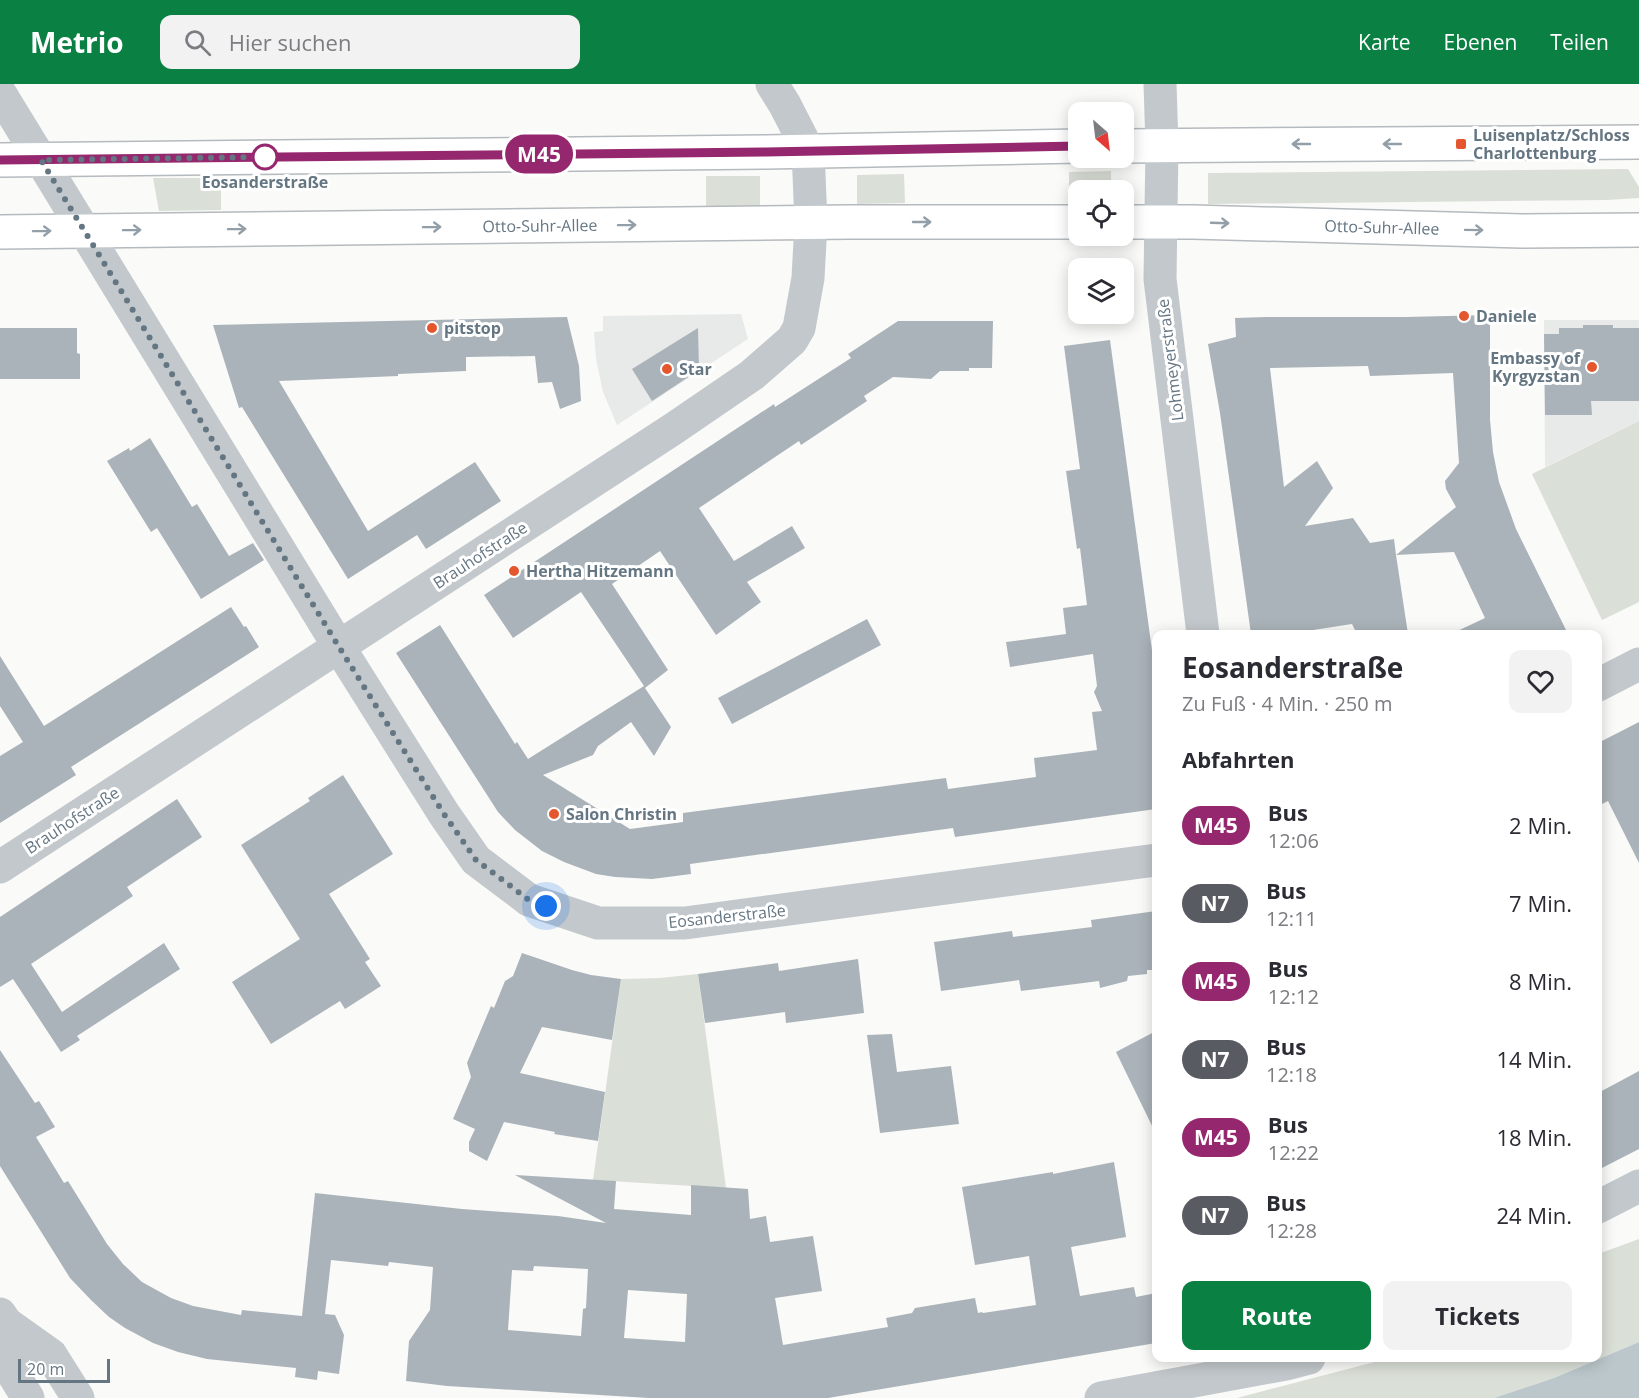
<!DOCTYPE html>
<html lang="de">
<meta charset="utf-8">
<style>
:root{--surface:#fff;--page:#f2f2f3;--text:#2b2b33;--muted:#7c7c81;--accent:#0b8043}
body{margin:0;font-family:"Open Sans",sans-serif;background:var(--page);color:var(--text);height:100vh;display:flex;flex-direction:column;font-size:22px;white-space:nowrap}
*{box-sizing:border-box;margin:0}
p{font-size:20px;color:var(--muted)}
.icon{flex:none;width:33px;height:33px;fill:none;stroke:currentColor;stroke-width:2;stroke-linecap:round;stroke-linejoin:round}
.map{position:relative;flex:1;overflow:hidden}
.sheet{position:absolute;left:1152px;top:546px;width:450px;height:732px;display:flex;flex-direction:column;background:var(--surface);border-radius:12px;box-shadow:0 3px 15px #0003}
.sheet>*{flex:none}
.badge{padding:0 12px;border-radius:20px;font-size:21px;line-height:39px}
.needle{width:39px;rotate:152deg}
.controls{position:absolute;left:1068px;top:18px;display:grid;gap:12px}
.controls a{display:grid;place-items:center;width:66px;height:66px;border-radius:12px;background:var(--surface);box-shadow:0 3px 15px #0003;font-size:30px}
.scale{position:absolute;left:18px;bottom:15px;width:92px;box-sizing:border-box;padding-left:6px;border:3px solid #657683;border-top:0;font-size:16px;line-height:21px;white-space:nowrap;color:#657683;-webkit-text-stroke:4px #fff;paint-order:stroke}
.you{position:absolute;width:30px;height:30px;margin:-15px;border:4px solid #fff;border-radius:50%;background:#1a73e8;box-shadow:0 0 0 9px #1a73e833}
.map>.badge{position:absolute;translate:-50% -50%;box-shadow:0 0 0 3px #fff}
h2{padding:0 30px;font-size:22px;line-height:54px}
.round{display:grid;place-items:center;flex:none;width:63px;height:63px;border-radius:12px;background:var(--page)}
.overview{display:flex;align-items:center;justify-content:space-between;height:102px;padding:0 30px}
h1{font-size:28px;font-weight:700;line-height:45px}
.primary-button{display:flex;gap:12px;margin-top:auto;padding:12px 30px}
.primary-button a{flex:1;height:69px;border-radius:12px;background:var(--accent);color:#fff;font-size:24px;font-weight:700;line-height:69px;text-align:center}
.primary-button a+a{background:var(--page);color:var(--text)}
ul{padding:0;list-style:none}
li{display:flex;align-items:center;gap:18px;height:78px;padding:0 30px}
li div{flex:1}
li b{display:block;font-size:22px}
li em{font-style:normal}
li .badge{min-width:66px;font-weight:700;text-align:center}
header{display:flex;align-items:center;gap:36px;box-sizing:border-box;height:84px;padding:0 30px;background:var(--accent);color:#fff}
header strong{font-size:28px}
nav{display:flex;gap:33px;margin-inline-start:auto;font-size:21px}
.search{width:420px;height:54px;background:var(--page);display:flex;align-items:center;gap:15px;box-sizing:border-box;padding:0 21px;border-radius:12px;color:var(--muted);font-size:22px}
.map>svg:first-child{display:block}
.built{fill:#e8e9e9}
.green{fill:#dadfd7}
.water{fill:#bbc7cb}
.building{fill:#aab3b9;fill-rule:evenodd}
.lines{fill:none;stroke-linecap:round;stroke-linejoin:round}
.major-casing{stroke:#b5babe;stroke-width:36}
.minor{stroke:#c3c8cc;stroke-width:33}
.major{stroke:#fff;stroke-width:33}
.oneway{stroke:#939fa8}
.line-casing{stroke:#fff;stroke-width:14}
.line{stroke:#95276e;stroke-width:9}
.walk{stroke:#657683;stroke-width:6;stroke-dasharray:0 10.8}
.poi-dot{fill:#e4572e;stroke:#fff;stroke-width:2}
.stop-dot{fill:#fff;stroke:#95276e;stroke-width:3}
.labels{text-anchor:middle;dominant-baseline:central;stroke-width:6;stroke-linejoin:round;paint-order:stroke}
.poi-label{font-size:16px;font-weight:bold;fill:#657683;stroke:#fff;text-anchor:start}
.stop-label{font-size:16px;font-weight:bold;fill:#657683;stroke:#fff}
.street-label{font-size:16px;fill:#657683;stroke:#fff}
</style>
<header>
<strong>Metrio</strong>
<div class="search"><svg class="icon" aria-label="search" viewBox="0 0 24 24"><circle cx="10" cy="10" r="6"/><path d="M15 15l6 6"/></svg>Hier suchen</div>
<nav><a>Karte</a><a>Ebenen</a><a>Teilen</a></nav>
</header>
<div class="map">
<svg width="1639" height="1314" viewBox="0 0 1639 1314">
<rect width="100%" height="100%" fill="#fafaf8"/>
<!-- built -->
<g class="built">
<polygon points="741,230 748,255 617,341 603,308 596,275 594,248 603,247 603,232"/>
<polygon points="1544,236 1639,236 1639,337 1545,383"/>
</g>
<!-- green -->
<g class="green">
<polygon points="1628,85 1639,103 1639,114 1607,116 1208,120 1208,89"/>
<polygon points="1111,87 1111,106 1078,106 1078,117 1069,117 1069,88"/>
<polygon points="904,90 905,119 857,120 857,91"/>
<rect x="706" y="92" width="54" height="32"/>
<polygon points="153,94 221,94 221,126 159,127"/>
<polygon points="1639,337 1639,518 1602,536 1532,390"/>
<polygon points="698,890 726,1104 593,1096 621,895 660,894"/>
<polygon points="1639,1155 1639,1258 1554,1294 1494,1314 1237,1314 1390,1274 1598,1274 1598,1170"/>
</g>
<!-- water -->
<polygon class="water" points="1639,1258 1639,1314 1494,1314 1554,1294"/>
<!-- building -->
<g class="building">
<path d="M 1490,231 L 1490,336 L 1493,368 L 1499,398 L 1516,445 L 1568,550 L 1451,550 L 1485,534 L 1454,468 L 1396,471 L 1408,550 L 1357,550 L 1352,540 L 1313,546 L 1314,550 L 1251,550 L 1220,329 L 1208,260 L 1236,253 L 1235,234 L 1266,233 L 1405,233 ZM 1368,282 L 1370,292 L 1453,289 L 1459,379 L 1445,397 L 1446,405 L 1456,423 L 1396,471 L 1394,455 L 1370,459 L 1353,434 L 1305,442 L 1333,404 L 1317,377 L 1284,403 L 1270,284 Z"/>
<polygon points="567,233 579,282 581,317 560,325 552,298 538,299 535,272 466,273 466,287 398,290 398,292 279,297 368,447 475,378 501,417 426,465 417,451 348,495 242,323 239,324 213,241"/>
<polygon points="898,237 993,237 992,284 969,284 969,287 940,287 931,295 893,293 864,312 867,317 801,361 799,357 699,424 734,477 792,442 805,464 747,498 761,518 716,551 660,467 612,500 668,586 645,604 671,643 654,672 631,638 598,662 593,671 543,691 630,745 683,738 683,729 946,694 948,705 1036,693 1034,674 1097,666 1092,628 1102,627 1094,608 1097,602 1093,570 1010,583 1006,558 1066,550 1063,524 1087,521 1080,464 1077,465 1066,387 1080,385 1064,262 1110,256 1156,596 1156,725 955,753 953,744 690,780 691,790 652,795 615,793 596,790 564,778 542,767 515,746 498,728 396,569 440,541 515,660 517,658 528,675 644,602 581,508 513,554 484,511 774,320 775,323 851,274 848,270"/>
<polygon points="1583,241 1613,241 1613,244 1639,244 1639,317 1591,317 1592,331 1545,331 1544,250 1559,250 1559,244 1583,244"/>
<polygon points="0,244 77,244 77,269 80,270 80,295 0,295"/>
<polygon points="698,244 699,286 652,317 632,285"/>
<polygon points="150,354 192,423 197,420 229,472 253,459 264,476 201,515 157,444 151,448 107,377 129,364 130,367"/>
<polygon points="231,523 244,543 246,542 259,563 71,683 76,691 0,739 0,672 23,658 0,622 0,572 44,642"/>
<polygon points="867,535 881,561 732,640 718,614"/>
<polygon points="1639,638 1639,779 1608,717 1598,722 1598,659"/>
<polygon points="343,691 393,770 329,810 370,875 365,878 381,902 345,925 340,917 271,960 232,898 300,855 241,761 310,717 308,714"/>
<polygon points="177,715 202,753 127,803 133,812 31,880 62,928 164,859 180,885 77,952 80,956 61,968 13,895 0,903 0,833"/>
<polygon points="1156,827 1156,886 1147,886 1147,890 1128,892 1127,897 1100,904 1099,897 1021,907 1019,896 941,907 934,858 1012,847 1013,853 1092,843 1091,836"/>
<polygon points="522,869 572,886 591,891 621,895 612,956 542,943 520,989 605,1008 598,1057 554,1050 555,1048 504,1038 487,1077 469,1067 469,1058 475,1045 453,1035 471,993 467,979 491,922 494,924 505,897 513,892"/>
<polygon points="858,875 864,929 786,939 785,928 705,939 698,890 778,879 779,887"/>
<polygon points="1156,947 1156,1050 1116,968"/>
<polygon points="892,950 897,988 951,982 959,1040 880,1049 867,951"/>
<path d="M 0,966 L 35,1019 L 39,1017 L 55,1043 L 36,1053 L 64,1099 L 68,1097 L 107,1160 L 123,1180 L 142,1198 L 171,1214 L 193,1222 L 241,1231 L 242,1226 L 302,1232 L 315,1109 L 462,1125 L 558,1132 L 606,1139 L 515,1091 L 616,1097 L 614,1125 L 691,1131 L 691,1101 L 748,1105 L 750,1135 L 766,1132 L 770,1158 L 813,1152 L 822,1207 L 775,1214 L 783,1261 L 888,1243 L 886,1234 L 912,1229 L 915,1224 L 975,1214 L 978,1229 L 982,1228 L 983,1229 L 1036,1221 L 1029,1172 L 975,1181 L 962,1103 L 1053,1088 L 1053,1090 L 1114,1078 L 1126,1153 L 1071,1163 L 1080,1212 L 1134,1203 L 1136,1213 L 1156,1209 L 1156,1259 L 828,1314 L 649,1314 L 447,1302 L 406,1297 L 409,1257 L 430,1226 L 433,1183 L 389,1178 L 388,1182 L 331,1176 L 325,1230 L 335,1231 L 344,1251 L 339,1290 L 318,1287 L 317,1296 L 295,1293 L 296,1284 L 207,1275 L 178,1268 L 153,1259 L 125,1244 L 109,1233 L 91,1216 L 70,1194 L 0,1082 ZM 534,1182 L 588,1185 L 586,1224 L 583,1225 L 581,1252 L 508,1246 L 512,1186 L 533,1187 ZM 628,1206 L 687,1210 L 685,1258 L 624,1254 Z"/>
<polygon points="1639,987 1639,1065 1598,1086 1598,1009"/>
</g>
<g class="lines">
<defs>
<g id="major">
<polyline points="1124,62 1639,58"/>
<polyline points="0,76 766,68 1078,62"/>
<path id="s1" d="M 1124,138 L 1193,138 L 1522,147 L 1639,146"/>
<path id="s2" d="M 0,148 L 850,138 L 1078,138"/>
</g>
</defs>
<!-- major casing -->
<use href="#major" class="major-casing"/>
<!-- minor -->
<g class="minor">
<polyline points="1160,0 1162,61 1160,195 1203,550"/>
<polyline points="0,9 339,563 444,730 476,776 529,816 598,839 685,839 1156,776"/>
<polyline points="1598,601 1639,580"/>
<polyline points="0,783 673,345 752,291 792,256 799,244 808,194 811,139 808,66 785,21 772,0"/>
<polyline points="1598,1123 1639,1102"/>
<polyline points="0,1230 6,1239 15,1293 28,1314"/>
<polyline points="6,1239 51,1271 78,1314"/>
<polyline points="1101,1314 1286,1280 1309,1274"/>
</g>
<!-- major -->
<use href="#major" class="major"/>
</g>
<!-- one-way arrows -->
<defs><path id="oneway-shaft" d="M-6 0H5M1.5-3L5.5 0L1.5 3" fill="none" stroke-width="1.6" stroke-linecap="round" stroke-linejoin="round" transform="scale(1.5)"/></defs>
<g class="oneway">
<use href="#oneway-shaft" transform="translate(1301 60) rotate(180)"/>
<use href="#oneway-shaft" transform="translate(1392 60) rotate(180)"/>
<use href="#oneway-shaft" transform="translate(922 138)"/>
<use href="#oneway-shaft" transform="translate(1220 139) rotate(2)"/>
<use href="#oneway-shaft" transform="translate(627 141) rotate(-1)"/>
<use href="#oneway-shaft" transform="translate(432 143) rotate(-1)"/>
<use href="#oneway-shaft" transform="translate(237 145) rotate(-1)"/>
<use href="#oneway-shaft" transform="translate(132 146) rotate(-1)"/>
<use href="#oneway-shaft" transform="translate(1474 146) rotate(1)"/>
<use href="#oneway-shaft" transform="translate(42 147) rotate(-1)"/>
</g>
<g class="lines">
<defs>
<polyline id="line" points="0,76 766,68 1078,62"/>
</defs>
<!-- line casing -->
<use href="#line" class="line-casing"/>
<!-- line -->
<use href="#line" class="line"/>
<!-- walk -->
<polyline class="walk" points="265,73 41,76 339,563 444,730 476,776 529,816 546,822"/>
</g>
<!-- markers -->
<g class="poi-dot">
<rect x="1455" y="54" width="12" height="12" rx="3"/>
<circle cx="1464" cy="232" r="6"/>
<circle cx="432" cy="244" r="6"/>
<circle cx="1592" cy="283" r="6"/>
<circle cx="667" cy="285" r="6"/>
<circle cx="514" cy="487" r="6"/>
<circle cx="554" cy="730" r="6"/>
</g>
<circle class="stop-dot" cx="265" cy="73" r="12"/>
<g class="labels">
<!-- poi labels -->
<g class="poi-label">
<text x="1473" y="51">Luisenplatz/Schloss<tspan x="1473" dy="18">Charlottenburg</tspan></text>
<text x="1476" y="232">Daniele</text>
<text x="444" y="244">pitstop</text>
<text x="1580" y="274" text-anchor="end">Embassy of<tspan x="1580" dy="18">Kyrgyzstan</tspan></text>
<text x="679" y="285">Star</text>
<text x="526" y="487">Hertha Hitzemann</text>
<text x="566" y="730">Salon Christin</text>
</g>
<!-- stop labels -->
<g class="stop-label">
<text x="265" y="98">Eosanderstraße</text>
</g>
<!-- street labels -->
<g class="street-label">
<text stroke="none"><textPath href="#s2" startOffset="540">Otto-Suhr-Allee</textPath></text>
<text stroke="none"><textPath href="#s1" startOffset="258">Otto-Suhr-Allee</textPath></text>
<text transform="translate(1170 276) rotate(-97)">Lohmeyerstraße</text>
<text transform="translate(480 471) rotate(-33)">Brauhofstraße</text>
<text transform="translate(72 736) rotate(-33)">Brauhofstraße</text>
<text transform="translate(727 832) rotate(-6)">Eosanderstraße</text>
</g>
</g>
</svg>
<div class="controls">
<a><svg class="needle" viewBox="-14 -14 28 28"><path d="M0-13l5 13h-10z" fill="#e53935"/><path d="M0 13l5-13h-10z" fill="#7c7c81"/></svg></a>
<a><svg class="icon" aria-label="locate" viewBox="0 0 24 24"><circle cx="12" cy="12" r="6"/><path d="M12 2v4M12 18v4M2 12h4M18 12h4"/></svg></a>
<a><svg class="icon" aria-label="layers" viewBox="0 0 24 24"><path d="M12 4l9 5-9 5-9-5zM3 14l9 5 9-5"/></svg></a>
</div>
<div class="scale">20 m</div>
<div class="you" style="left:546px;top:822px"></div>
<b class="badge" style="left:539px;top:70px;background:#95276e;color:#fff">M45</b>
<section class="sheet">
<div class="overview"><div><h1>Eosanderstraße</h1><p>Zu Fuß · 4 Min. · 250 m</p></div><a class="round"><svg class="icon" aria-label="heart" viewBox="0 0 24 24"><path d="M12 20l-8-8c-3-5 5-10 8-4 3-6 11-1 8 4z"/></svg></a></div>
<h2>Abfahrten</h2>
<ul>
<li><span class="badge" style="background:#95276e;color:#fff">M45</span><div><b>Bus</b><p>12:06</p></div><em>2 Min.</em></li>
<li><span class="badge" style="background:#595b62;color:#fff">N7</span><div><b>Bus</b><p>12:11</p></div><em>7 Min.</em></li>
<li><span class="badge" style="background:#95276e;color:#fff">M45</span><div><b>Bus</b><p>12:12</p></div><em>8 Min.</em></li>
<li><span class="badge" style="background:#595b62;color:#fff">N7</span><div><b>Bus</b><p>12:18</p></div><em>14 Min.</em></li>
<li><span class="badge" style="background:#95276e;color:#fff">M45</span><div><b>Bus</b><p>12:22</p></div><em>18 Min.</em></li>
<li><span class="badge" style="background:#595b62;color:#fff">N7</span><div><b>Bus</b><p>12:28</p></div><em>24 Min.</em></li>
</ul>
<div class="primary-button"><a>Route</a><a>Tickets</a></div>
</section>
</div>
